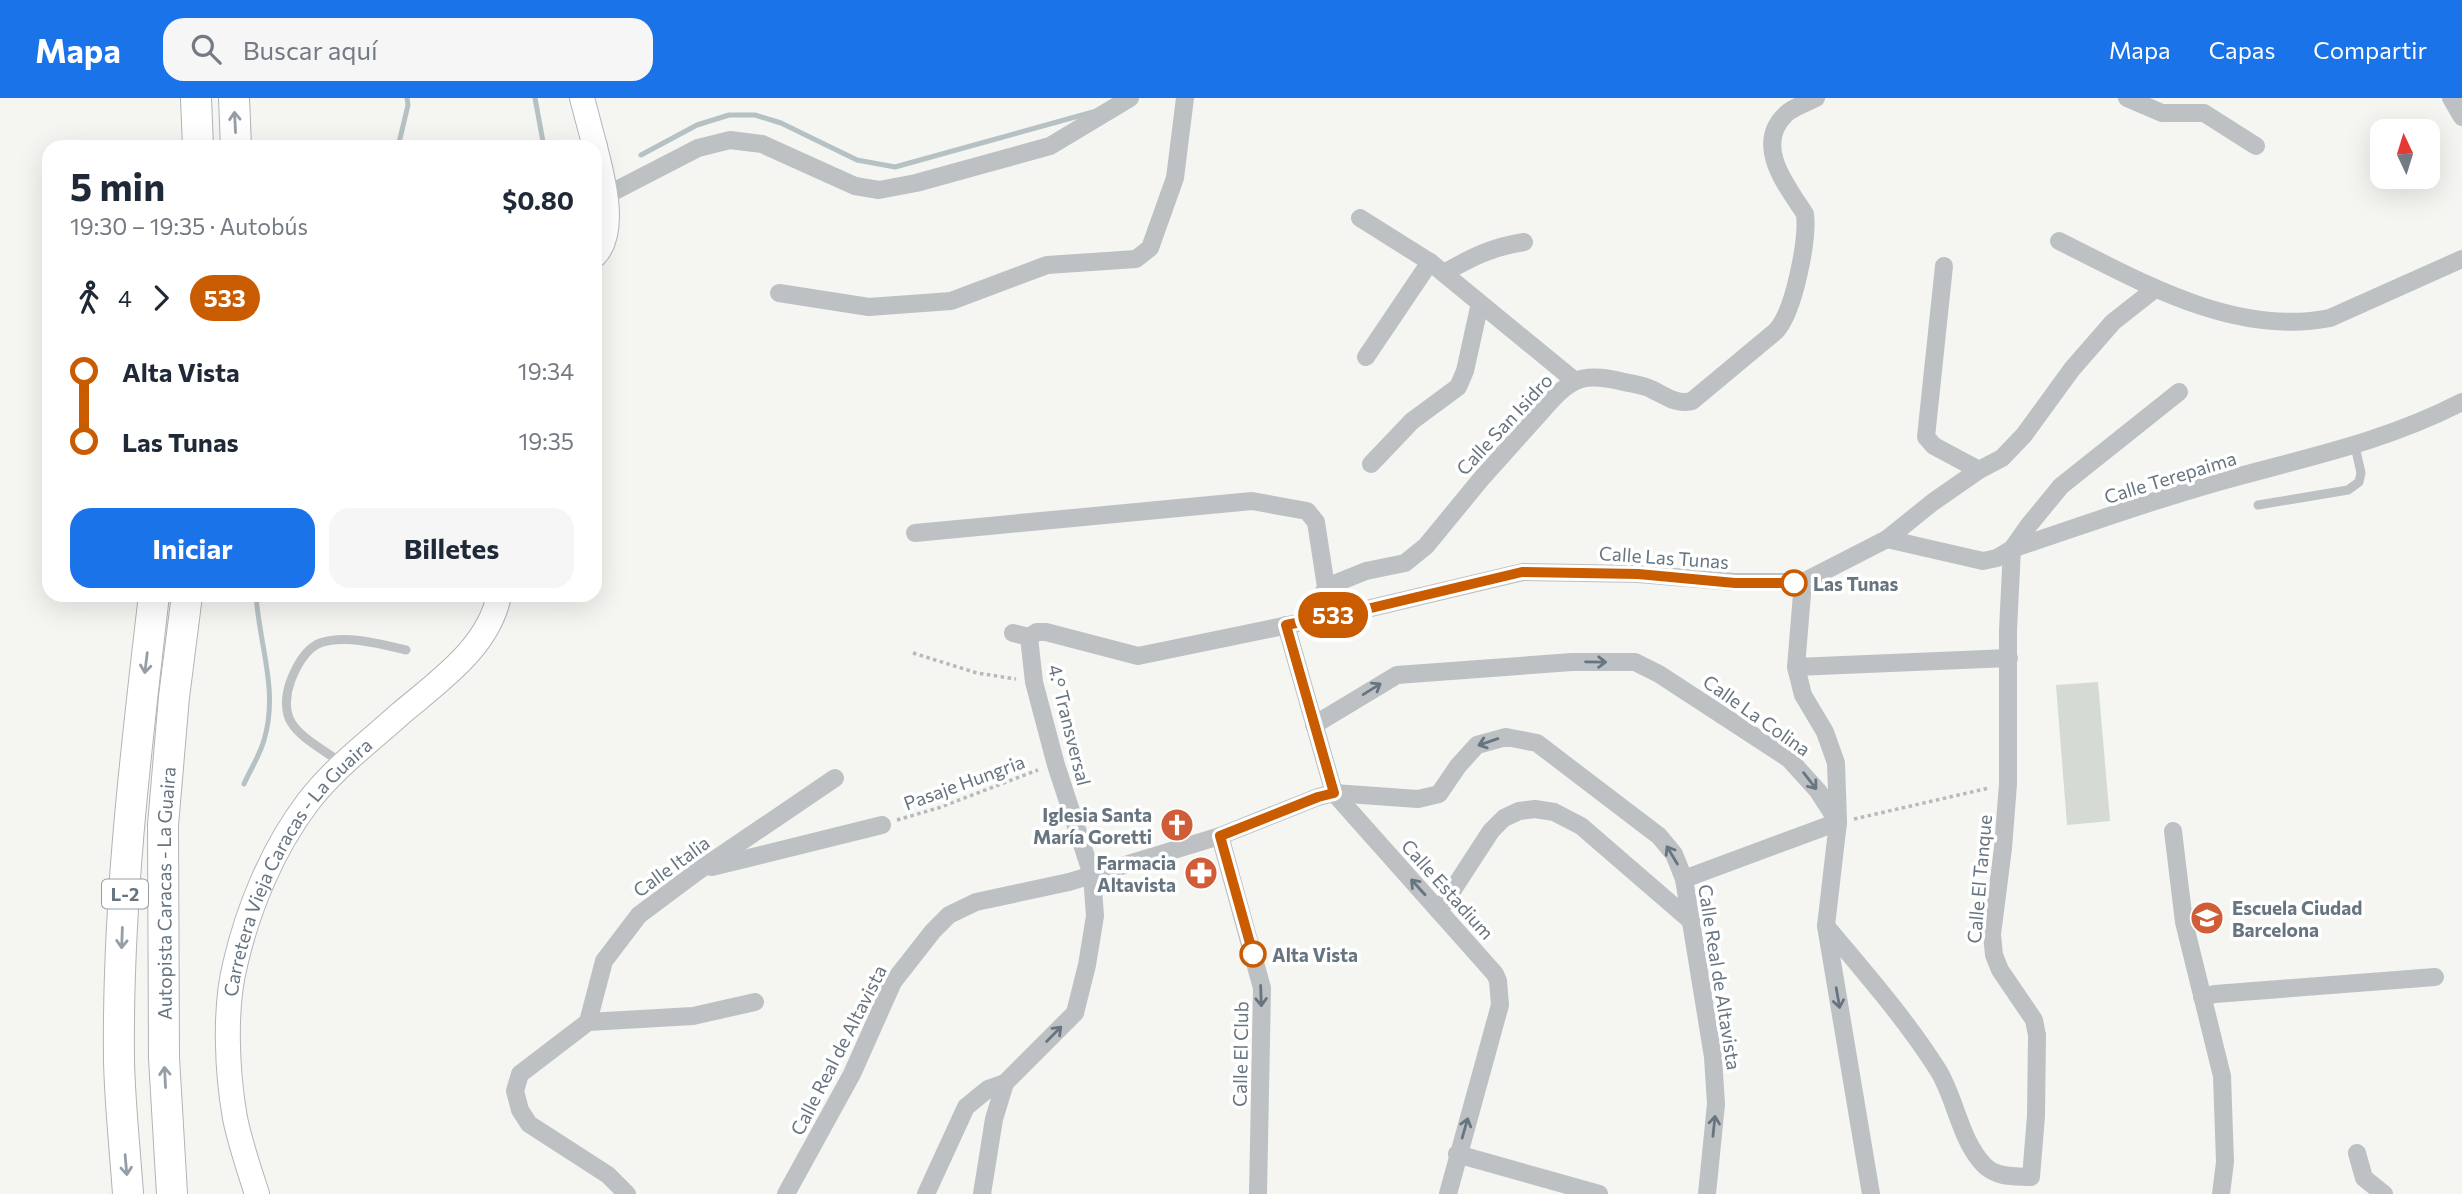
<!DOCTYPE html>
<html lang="es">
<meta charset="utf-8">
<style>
:root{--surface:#fff;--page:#f6f6f7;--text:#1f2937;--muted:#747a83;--accent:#1a73e8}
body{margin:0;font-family:Commissioner,sans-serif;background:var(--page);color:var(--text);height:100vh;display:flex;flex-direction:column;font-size:26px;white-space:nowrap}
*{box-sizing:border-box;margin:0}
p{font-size:23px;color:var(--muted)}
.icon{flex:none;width:38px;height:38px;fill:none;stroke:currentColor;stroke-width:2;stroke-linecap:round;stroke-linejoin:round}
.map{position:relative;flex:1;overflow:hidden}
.details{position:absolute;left:42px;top:42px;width:560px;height:462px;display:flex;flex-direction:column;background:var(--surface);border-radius:21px;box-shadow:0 7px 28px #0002}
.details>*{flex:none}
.badge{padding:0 14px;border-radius:23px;font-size:24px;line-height:46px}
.needle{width:46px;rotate:356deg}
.fabs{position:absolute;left:2370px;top:21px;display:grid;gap:14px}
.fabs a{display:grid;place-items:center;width:70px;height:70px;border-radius:14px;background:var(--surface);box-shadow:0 7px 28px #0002;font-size:35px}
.map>.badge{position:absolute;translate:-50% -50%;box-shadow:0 0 0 4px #fff}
.legs{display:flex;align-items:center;gap:10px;height:77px;padding:0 28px;font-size:23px}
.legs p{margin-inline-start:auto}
.head{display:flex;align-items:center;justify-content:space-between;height:119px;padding:0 28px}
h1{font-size:38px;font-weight:700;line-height:52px}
.button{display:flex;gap:14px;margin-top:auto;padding:14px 28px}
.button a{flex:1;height:80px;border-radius:21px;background:var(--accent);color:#fff;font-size:28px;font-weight:700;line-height:80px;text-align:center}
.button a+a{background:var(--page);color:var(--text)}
ul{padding:0 28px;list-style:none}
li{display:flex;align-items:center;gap:24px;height:70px;font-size:26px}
li i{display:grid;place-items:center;width:10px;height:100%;margin:0 9px;background:currentColor}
li i::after{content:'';width:18px;height:18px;margin:-9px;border:5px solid;border-radius:50%;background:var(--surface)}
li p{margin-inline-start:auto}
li:first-child i{background:linear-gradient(#0000 50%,currentColor 0)}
li:last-child i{background:linear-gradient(currentColor 50%,#0000 0)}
header{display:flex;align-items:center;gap:42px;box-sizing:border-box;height:98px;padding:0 35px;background:var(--accent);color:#fff}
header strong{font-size:33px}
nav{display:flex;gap:38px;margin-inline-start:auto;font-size:24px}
.search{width:490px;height:63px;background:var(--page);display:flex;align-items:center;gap:18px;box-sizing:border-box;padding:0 24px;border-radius:21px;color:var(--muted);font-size:26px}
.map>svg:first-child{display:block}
.green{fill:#d5dad2}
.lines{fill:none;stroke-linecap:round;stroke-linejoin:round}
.stream{stroke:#b6c1c4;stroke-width:5}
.secondary-casing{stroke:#b2b6ba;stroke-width:26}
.trunk-casing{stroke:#b0b4b7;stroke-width:32}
.path{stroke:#b7babc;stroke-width:3.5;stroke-dasharray:3.5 3.5;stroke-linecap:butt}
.service{stroke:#bdc1c4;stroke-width:9}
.minor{stroke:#bdc1c4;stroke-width:18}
.secondary{stroke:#fff;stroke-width:24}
.trunk{stroke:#fff;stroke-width:30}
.oneway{stroke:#959ea6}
.oneway2{stroke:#677580}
.line-1-casing{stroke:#fff;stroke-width:16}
.line-1{stroke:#c95b00;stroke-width:10}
.stop-1-dot{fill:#fff;stroke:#c95b00;stroke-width:3.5}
.labels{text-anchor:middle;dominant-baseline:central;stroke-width:7;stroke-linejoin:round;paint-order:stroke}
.shield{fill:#fff;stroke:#959ea6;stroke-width:2}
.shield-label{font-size:18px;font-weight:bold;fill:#677580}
.street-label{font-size:19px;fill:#677580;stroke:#fff}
.stop-label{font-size:19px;font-weight:bold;fill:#677580;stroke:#fff;text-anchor:start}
.poi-label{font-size:19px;font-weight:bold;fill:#677580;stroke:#fff;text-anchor:end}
</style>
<header>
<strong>Mapa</strong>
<div class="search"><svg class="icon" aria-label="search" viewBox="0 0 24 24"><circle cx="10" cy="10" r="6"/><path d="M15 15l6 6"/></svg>Buscar aquí</div>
<nav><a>Mapa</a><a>Capas</a><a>Compartir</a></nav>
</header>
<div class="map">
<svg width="2462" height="1096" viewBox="0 0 2462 1096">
<rect width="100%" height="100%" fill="#f5f5f2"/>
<!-- green -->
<polygon class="green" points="2098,584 2110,723 2067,727 2056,587"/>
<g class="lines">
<!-- stream -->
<g class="stream">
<polyline points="535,0 544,49"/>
<polyline points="398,49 408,7 407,0"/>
<polyline points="641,57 697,27 729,17 755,17 781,25 857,62 895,69 1093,14"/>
<path d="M 244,686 C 250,672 260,657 264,642 C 279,593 259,546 256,497"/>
</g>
<defs>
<g id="secondary">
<polyline points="582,0 595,49"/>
<path d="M 595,49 C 602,78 618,132 595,157"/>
<path id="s1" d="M 257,1096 C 249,1071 240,1045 235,1020 C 227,975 224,911 235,867 C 248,810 273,750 308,704 C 334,670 369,644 400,616 C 439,583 489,549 499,497"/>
</g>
<g id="trunk">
<polyline points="196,0 198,49"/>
<polyline points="234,0 236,49"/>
<path d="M 128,1096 C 125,1052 120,1007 119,963 C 117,808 136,651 154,497"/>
<path id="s2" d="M 172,1096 L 164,960 L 163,727 L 174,599 L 187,497"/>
</g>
</defs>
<!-- secondary casing -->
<use href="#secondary" class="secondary-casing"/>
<!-- trunk casing -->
<use href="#trunk" class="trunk-casing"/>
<!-- path -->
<g class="path">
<polyline points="913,555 977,575 1016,581"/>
<polyline points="1854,721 1989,690"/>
<polyline points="897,722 938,710 1038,672"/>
</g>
<!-- service -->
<g class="service">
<polyline points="2258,407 2348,392 2359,384 2361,375 2355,348"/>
<path d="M 341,665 C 326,653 301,641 291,624 C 284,612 286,595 291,582 C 296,569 306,550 320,545 C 345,536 381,546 406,552"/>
</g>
<!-- minor -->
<g class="minor">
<polyline points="2127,0 2162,15 2204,15 2256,48"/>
<polyline points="2451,0 2462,19"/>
<polyline points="607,97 698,50 730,42 762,46 855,88 879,92 916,85 1050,48 1130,0"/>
<polyline points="1360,120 1430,164 1575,283"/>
<path d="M 2059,143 C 2141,184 2235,239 2330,220 L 2462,161"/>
<polyline points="1944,168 1926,339 1934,348 1979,372"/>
<path d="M 1444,175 C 1472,159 1492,149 1524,144"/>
<polyline points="779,195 869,209 951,203 1047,167 1136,161 1150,150 1175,80 1185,0"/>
<polyline points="1366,259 1430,164"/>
<polyline points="1371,366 1412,323 1458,289 1465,273 1480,205"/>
<polyline points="915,435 1252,403 1307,413 1316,424 1326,489"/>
<path d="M 1887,441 L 1983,463 L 1997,460 L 2012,451 C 2072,431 2133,409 2194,391 C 2286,363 2375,349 2462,304"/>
<path d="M 1311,521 L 1326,489 L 1366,473 L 1405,465 L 1426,448 L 1481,381 L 1550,304 C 1575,276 1589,276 1624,284 C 1633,286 1643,287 1651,291 C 1666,298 1676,307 1692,303 L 1776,233 C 1794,214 1808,142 1805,116 C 1787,88 1753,47 1786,16 C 1793,9 1807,5 1816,0"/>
<polyline points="1286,527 1334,695 1495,876 1498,883 1500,907 1448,1096"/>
<polyline points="1029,539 1037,534 1046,534 1138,558 1371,510 1523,474 1638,476 1735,484 1803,484 1887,441 1933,404 1979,372 2002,360 2024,337 2072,271 2113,224 2155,191"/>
<polyline points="1796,569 2009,560"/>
<polyline points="1314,627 1397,577 1572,564 1635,564 1659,576 1789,661 1818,693 1838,724 1826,828 1871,1096"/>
<polyline points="2173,733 2184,824 2222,978 2225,1064 2221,1096"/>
<polyline points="1220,738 1262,890 1258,1096"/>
<polyline points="712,769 882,727"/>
<polyline points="1684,781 1838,724 1836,665 1825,634 1803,597 1796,569 1803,484"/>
<polyline points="1439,813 1491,733 1504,720 1519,713 1535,711 1554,714 1581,728 1691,823"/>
<path d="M 1826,828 C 1865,875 1905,920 1938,972 C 1956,1001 1960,1043 1985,1068 C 1998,1080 2015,1078 2031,1079 L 2036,1018 L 2037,937 L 2034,922 L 2000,872 L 1994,857 L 1992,836 L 2003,750 L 2008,686 L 2008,532 L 2012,451 L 2029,427 L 2061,388 L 2179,294"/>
<polyline points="2202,899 2215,896 2435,879"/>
<polyline points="588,924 693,918 755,904"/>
<polyline points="2357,1055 2364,1080 2384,1096"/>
<polyline points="1457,1056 1599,1096"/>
<polyline points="627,1096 608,1077 529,1026 520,1012 515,993 520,976 588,924 604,863 639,817 698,773 835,680"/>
<polyline points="786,1096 852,976 893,884 933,833 949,817 976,804 1069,784 1220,738 1318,699 1334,695 1418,701 1439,696 1458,668 1477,647 1506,639 1537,645 1659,738 1674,756 1684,781 1713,959 1716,1006 1707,1096"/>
<polyline points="926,1096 966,1009 988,991 1005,985 1075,915 1087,867 1095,818 1092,777 1056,667 1034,584 1029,539 1013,535"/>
<polyline points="982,1096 994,1021 1005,985"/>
</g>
<!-- secondary -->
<use href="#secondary" class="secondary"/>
<!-- trunk -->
<use href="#trunk" class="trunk"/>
</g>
<!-- one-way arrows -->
<defs><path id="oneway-shaft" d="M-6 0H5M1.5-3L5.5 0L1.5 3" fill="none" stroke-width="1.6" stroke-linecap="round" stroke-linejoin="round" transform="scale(1.75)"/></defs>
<g class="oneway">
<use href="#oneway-shaft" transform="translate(235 24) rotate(-93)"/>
<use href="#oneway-shaft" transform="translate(146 565) rotate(97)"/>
<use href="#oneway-shaft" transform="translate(122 840) rotate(92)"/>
<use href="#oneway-shaft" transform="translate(165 979) rotate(-93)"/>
<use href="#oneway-shaft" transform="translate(126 1067) rotate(85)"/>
</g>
<g class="oneway2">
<use href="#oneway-shaft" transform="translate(1596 564) rotate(1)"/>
<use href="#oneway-shaft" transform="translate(1372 591) rotate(-32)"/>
<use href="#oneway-shaft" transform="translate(1488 644) rotate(161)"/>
<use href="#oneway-shaft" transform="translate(1810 683) rotate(52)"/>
<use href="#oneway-shaft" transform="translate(1672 757) rotate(-121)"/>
<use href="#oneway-shaft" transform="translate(1418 789) rotate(-132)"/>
<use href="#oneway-shaft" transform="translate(1261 898) rotate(88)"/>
<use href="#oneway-shaft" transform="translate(1838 900) rotate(80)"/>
<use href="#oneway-shaft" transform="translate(1054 936) rotate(-45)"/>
<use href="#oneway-shaft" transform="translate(1714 1028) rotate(-84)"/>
<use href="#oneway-shaft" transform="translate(1465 1030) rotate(-74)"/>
</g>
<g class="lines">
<defs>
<polyline id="line-1" points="1253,856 1220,738 1318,699 1334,695 1286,527 1371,510 1522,474 1638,476 1735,485 1794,485"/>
</defs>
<!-- line-1 casing -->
<use href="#line-1" class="line-1-casing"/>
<!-- line-1 -->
<use href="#line-1" class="line-1"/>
</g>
<!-- icons -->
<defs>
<symbol id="church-disc" viewBox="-11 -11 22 22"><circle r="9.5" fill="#d05d37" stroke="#fff"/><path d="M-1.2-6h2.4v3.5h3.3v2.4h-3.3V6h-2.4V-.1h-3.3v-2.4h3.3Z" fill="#fff"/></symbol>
<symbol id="pharmacy-disc" viewBox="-11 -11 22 22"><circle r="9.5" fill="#d05d37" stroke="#fff"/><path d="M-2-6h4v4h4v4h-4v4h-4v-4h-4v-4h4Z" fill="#fff"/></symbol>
<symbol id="school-disc" viewBox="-11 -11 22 22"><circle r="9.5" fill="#d05d37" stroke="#fff"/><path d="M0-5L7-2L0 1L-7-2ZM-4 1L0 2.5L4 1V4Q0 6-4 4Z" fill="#fff"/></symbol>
</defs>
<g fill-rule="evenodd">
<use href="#church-disc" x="1158" y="708" width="38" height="38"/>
<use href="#pharmacy-disc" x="1182" y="756" width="38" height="38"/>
<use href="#school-disc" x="2188" y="801" width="38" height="38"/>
</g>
<!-- markers -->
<g class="stop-1-dot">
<circle cx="1794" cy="485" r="12"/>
<circle cx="1253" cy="856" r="12"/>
</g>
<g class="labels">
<!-- shield labels -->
<rect class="shield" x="102" y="781.5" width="46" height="29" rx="5"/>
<g class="shield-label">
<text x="125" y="796">L-2</text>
</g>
<!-- street labels -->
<g class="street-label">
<text transform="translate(1504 326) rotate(-47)">Calle San Isidro</text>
<text transform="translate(2170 379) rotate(-17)">Calle Terepaima</text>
<text transform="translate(1664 459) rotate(4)">Calle Las Tunas</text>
<text transform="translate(1757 617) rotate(35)">Calle La Colina</text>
<text transform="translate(1070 627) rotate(76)">4.° Transversal</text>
<text transform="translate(964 684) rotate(-20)">Pasaje Hungria</text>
<text transform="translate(671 768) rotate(-36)">Calle Italia</text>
<text stroke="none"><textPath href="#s1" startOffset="350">Carretera Vieja Caracas - La Guaira</textPath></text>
<text transform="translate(1979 781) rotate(-85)">Calle El Tanque</text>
<text transform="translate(1448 791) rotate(48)">Calle Estadium</text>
<text stroke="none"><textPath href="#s2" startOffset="301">Autopista Caracas - La Guaira</textPath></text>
<text transform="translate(1720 879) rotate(81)">Calle Real de Altavista</text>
<text transform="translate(838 952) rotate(-63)">Calle Real de Altavista</text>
<text transform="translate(1240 956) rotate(-89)">Calle El Club</text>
</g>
<!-- stop labels -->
<g class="stop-label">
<text x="1813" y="485">Las Tunas</text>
<text x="1272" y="856">Alta Vista</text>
</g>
<!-- poi labels -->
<g class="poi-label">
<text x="1152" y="716">Iglesia Santa<tspan x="1152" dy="22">María Goretti</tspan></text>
<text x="1176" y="764">Farmacia<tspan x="1176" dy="22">Altavista</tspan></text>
<text x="2232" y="809" text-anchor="start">Escuela Ciudad<tspan x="2232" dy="22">Barcelona</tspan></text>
</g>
</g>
</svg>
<div class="fabs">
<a><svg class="needle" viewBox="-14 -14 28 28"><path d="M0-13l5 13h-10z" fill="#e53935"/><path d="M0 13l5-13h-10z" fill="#747a83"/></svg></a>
</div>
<b class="badge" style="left:1333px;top:517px;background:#c95b00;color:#fff">533</b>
<section class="details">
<div class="head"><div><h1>5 min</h1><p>19:30 – 19:35 · Autobús</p></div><b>$0.80</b></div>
<div class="legs"><svg class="icon" aria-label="walk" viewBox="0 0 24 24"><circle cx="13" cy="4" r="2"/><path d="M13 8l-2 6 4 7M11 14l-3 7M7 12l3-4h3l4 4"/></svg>4<svg class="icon" aria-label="forward" viewBox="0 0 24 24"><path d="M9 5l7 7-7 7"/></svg><b class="badge" style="background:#c95b00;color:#fff">533</b></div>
<ul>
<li><i style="color:#c95b00"></i><b>Alta Vista</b><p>19:34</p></li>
<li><i style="color:#c95b00"></i><b>Las Tunas</b><p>19:35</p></li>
</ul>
<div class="button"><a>Iniciar</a><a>Billetes</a></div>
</section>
</div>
